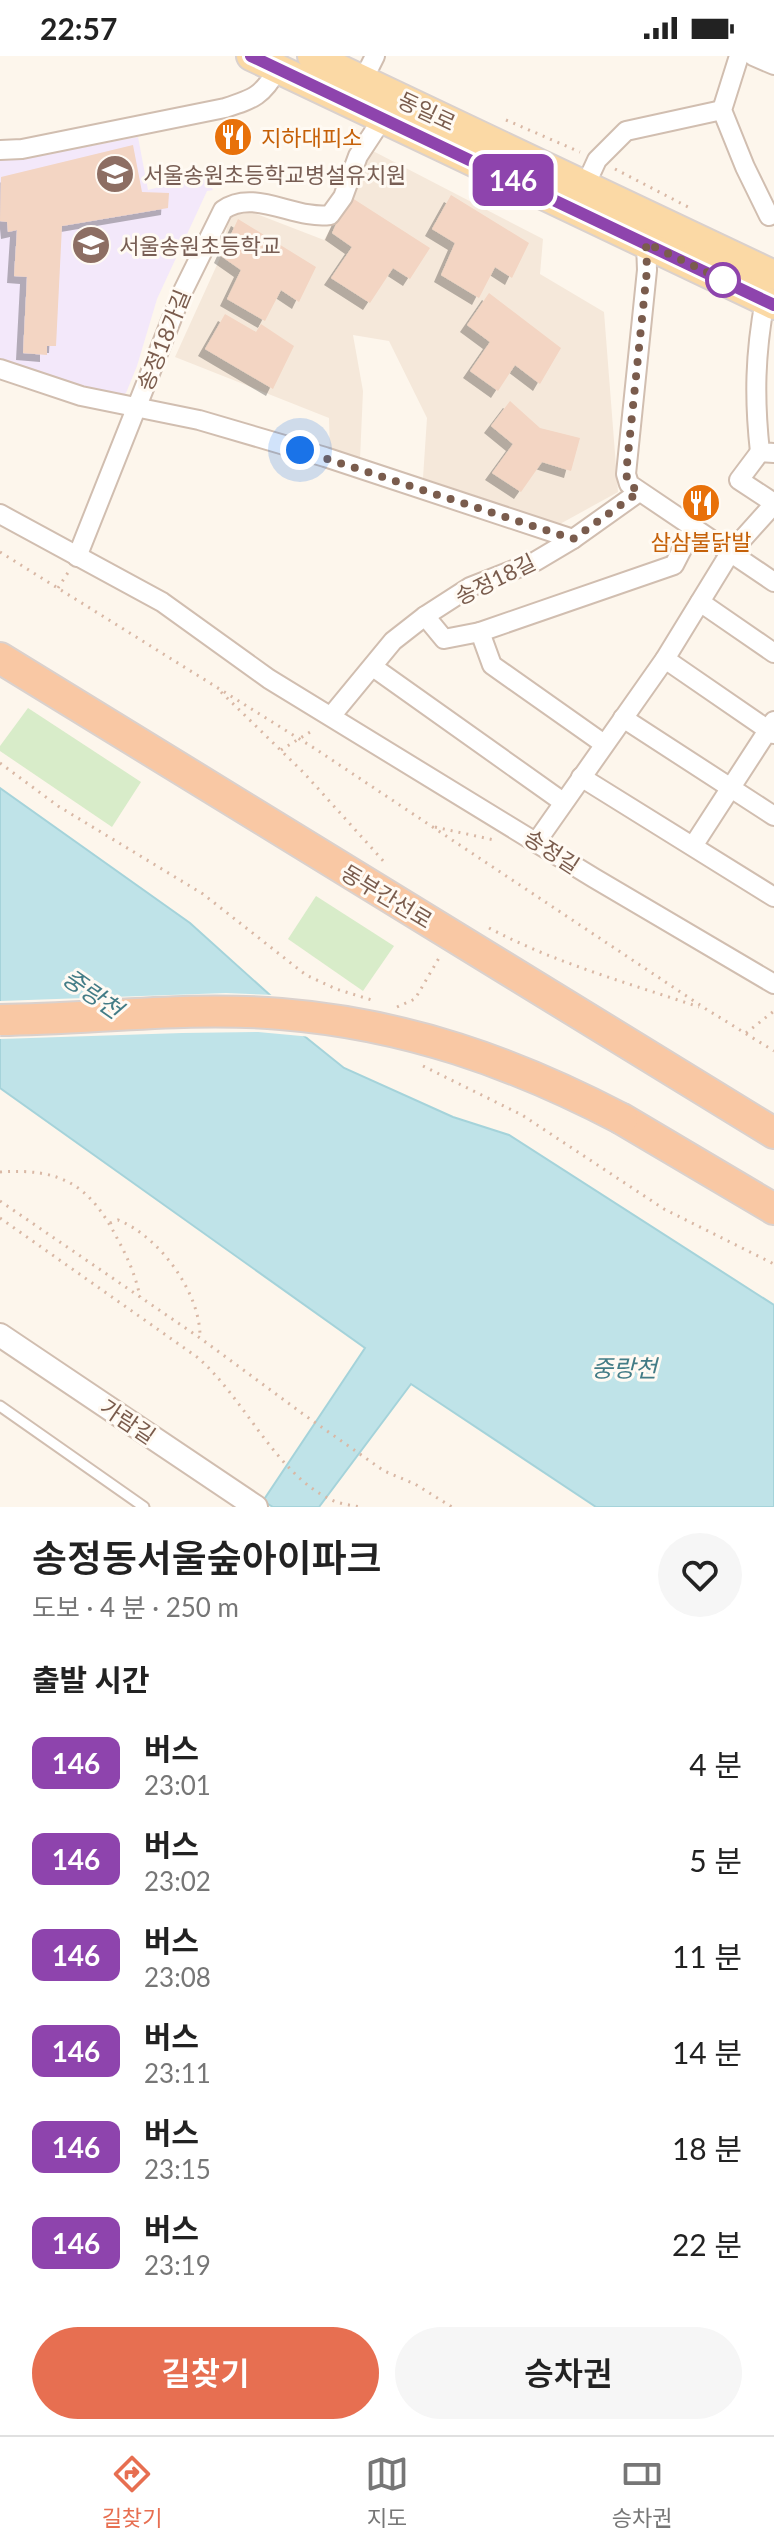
<!DOCTYPE html>
<html lang="ko">
<meta charset="utf-8">
<style>
:root{--surface:#fff;--page:#f6f6f6;--text:#222;--muted:#767676;--line:#e0e0e0;--accent:#e76f51}
body{margin:0;font-family:Lato,"Noto Sans KR",sans-serif;background:var(--page);color:var(--text);height:100vh;display:flex;flex-direction:column;font-size:30px;white-space:nowrap}
*{box-sizing:border-box;margin:0}
p{font-size:26px;color:var(--muted)}
.icon{flex:none;width:44px;height:44px;fill:none;stroke:currentColor;stroke-width:2;stroke-linecap:round;stroke-linejoin:round}
.map{position:relative;height:1451px;overflow:hidden}
.drawer{display:flex;flex-direction:column;background:var(--surface);flex:1}
.drawer>*{flex:none}
.badge{padding:0 16px;border-radius:12px;font-size:28px;line-height:52px}
.you{position:absolute;width:40px;height:40px;margin:-20px;border:6px solid #fff;border-radius:50%;background:#1a73e8;box-shadow:0 0 0 12px #1a73e833}
.map>.badge{position:absolute;translate:-50% -50%;box-shadow:0 0 0 4px #fff}
h2{padding:0 32px;font-size:30px;line-height:72px}
.round{display:grid;place-items:center;flex:none;width:84px;height:84px;border-radius:42px;background:var(--page)}
.overview{display:flex;align-items:center;justify-content:space-between;height:136px;padding:0 32px}
h1{font-size:38px;font-weight:600;line-height:60px}
.primary-button{display:flex;gap:16px;margin-top:auto;padding:16px 32px}
.primary-button a{flex:1;height:92px;border-radius:48px;background:var(--accent);color:#fff;font-size:32px;font-weight:600;line-height:92px;text-align:center}
.primary-button a+a{background:var(--page);color:var(--text)}
ul{padding:0;list-style:none}
li{display:flex;align-items:center;gap:24px;height:96px;padding:0 32px}
li div{flex:1}
li b{display:block;font-size:30px}
li em{font-style:normal}
li .badge{min-width:88px;font-weight:700;text-align:center}
.status{display:flex;justify-content:space-between;align-items:center;height:56px;padding:0 40px;background:var(--surface);direction:ltr}
.status svg{height:22px;fill:currentColor}
.tab-bar{display:flex;justify-content:space-around;align-items:center;height:112px;border-top:2px solid var(--line);background:var(--surface);font-size:22px;color:var(--muted)}
.tab-bar a{display:grid;justify-items:center;gap:4px}
.tab-bar .selected{color:var(--accent)}
.map>svg:first-child{display:block}
.residential{fill:#f5e8da}
.education{fill:#f3e8fa}
.green{fill:#d8ecc9}
.water{fill:#bfe3e8;stroke:#a5d3da;stroke-width:2}
.pier{fill:#fdf6ec}
.building{fill:#f3d5c3;filter:url(#shadow)}
.lines{fill:none;stroke-linecap:round;stroke-linejoin:round}
.service-casing{stroke:#d1beb0;stroke-width:13}
.minor-casing{stroke:#d1beb0;stroke-width:22}
.tertiary-casing{stroke:#d1beb0;stroke-width:26}
.primary-casing{stroke:#dad1cd;stroke-width:32}
.trunk-casing{stroke:#dad1cd;stroke-width:34}
.path{stroke:#d9b8a5;stroke-width:3;stroke-dasharray:2 6;stroke-linecap:butt}
.service{stroke:#fff;stroke-width:9}
.minor{stroke:#fff;stroke-width:18}
.tertiary{stroke:#fff;stroke-width:22}
.primary{stroke:#fbd9a5;stroke-width:28}
.trunk{stroke:#f9c8a4;stroke-width:30}
.trunk-bridge-casing{stroke:#dad1cd;stroke-width:34;stroke-linecap:butt}
.trunk-bridge{stroke:#f9c8a4;stroke-width:30}
.line-casing{stroke:#fff;stroke-width:18}
.line{stroke:#8e44ad;stroke-width:12}
.walk{stroke:#7a5c4d;stroke-width:8;stroke-dasharray:0 14.4}
.stop-dot{fill:#fff;stroke:#8e44ad;stroke-width:4}
.labels{text-anchor:middle;dominant-baseline:central;stroke-width:6;stroke-linejoin:round;paint-order:stroke}
.street-label{font-size:22px;fill:#7a5c4d;stroke:#fffaf3}
.food-label{font-size:22px;fill:#c56008;stroke:#fffaf3;text-anchor:start}
.education-label{font-size:22px;fill:#785e54;stroke:#fffaf3;text-anchor:start}
.water-label{font-size:24px;font-style:italic;fill:#437c86;stroke:#fffaf3}
</style>
<div class="status"><b>22:57</b><svg viewBox="0 0 49 12"><path d="M0 12V9h3v3zM5 12V6h3v6zM10 12V3h3v9zM15 12V0h3v12zM26 1h20v11H26zM47 4h2v5h-2z"/></svg></div>
<div class="map">
<svg width="774" height="1451" viewBox="0 0 774 1451">
<defs>
<filter id="shadow"><feDropShadow dx="-7" dy="7" stdDeviation="0" flood-color="#0004"/></filter>
</defs>
<rect width="100%" height="100%" fill="#fdf6ec"/>
<!-- residential -->
<polygon class="residential" points="373,95 543,183 540,218 604,256 618,436 560,468 423,422 427,362 389,285 353,279 363,335 360,403 330,397 329,362 175,301 221,200 229,162 244,153 324,184"/>
<!-- education -->
<polygon class="education" points="138,81 148,134 205,119 213,134 207,135 157,243 137,310 126,337 121,340 60,328 0,303 0,104 21,103"/>
<!-- green -->
<g class="green">
<polygon points="28,652 141,726 112,771 0,695 0,690"/>
<polygon points="316,840 394,890 363,935 288,883"/>
</g>
<!-- water -->
<polygon class="water" points="0,732 190,867 271,940 303,979 344,1012 453,1061 509,1079 774,1249 774,1451 596,1451 411,1328 319,1451 273,1451 263,1445 365,1292 0,1032"/>
<!-- pier -->
<polygon class="pier" points="226,937 275,939 312,981 258,976 182,977 0,983 0,945"/>
<!-- building -->
<g class="building">
<polygon points="133,89 142,136 169,137 168,152 62,170 56,290 47,290 47,299 23,297 27,221 14,220 17,174 8,176 7,166 0,165 1,121"/>
<polygon points="451,139 529,187 512,222 495,211 479,242 441,219 455,187 432,173"/>
<polygon points="349,140 430,192 410,223 393,212 370,247 331,222 352,191 332,177"/>
<polygon points="238,163 316,211 299,246 281,234 265,265 227,243 241,214 221,200"/>
<polygon points="489,237 561,292 540,328 515,309 498,335 470,315 490,286 467,269"/>
<polygon points="225,258 256,276 261,268 294,290 273,333 205,293"/>
<polygon points="510,345 540,372 580,382 571,415 542,406 521,436 492,417 513,388 491,370"/>
</g>
<g class="lines">
<defs>
<polyline id="service" points="0,1350 144,1451"/>
<g id="minor">
<polyline points="739,0 722,54 745,111 769,160"/>
<polyline points="753,0 774,9"/>
<polyline points="363,24 375,0"/>
<path d="M 0,94 L 22,93 L 225,52 C 253,43 263,40 278,12"/>
<polyline points="585,130 597,104 626,75 722,54"/>
<polyline points="646,187 647,214 626,418 629,428 774,526"/>
<path d="M 765,244 C 755,298 754,342 760,396 L 774,397"/>
<polyline points="0,313 81,340 199,364 325,401 573,483"/>
<polyline points="760,396 739,424 774,447"/>
<polyline points="0,458 162,546 269,623 594,822 774,928"/>
<path d="M 77,501 L 182,237 L 223,154 C 254,132 295,164 330,159 L 343,141 L 358,100 L 383,62"/>
<polyline points="700,546 774,597"/>
<polyline points="425,560 444,583 480,576 492,609 604,688"/>
<polyline points="480,576 674,509 693,472"/>
<polyline points="665,603 774,678"/>
<polyline points="373,611 563,746"/>
<polyline points="332,659 393,585 425,560 470,531 536,505 573,483 639,436"/>
<polyline points="623,662 774,760"/>
<polyline points="581,721 774,841"/>
<polyline points="537,785 665,603 730,497 774,448"/>
<polyline points="693,790 774,665"/>
</g>
<polyline id="tertiary" points="0,1279 256,1451"/>
<g id="primary">
<polyline points="251,0 774,249"/>
<polyline points="312,0 774,219"/>
</g>
<g id="trunk">
<polyline points="0,602 774,1077"/>
<polyline points="622,1063 774,1153"/>
</g>
</defs>
<!-- service casing -->
<use href="#service" class="service-casing"/>
<!-- minor casing -->
<use href="#minor" class="minor-casing"/>
<!-- tertiary casing -->
<use href="#tertiary" class="tertiary-casing"/>
<!-- primary casing -->
<use href="#primary" class="primary-casing"/>
<!-- trunk casing -->
<use href="#trunk" class="trunk-casing"/>
<!-- path -->
<g class="path">
<polyline points="506,64 580,96"/>
<polyline points="615,113 690,152"/>
<polyline points="0,496 314,692 706,953 774,995"/>
<polyline points="58,532 69,515"/>
<polyline points="221,636 304,717 387,809"/>
<polyline points="281,694 315,673"/>
<polyline points="0,707 58,750 203,838 306,919 336,933 375,945"/>
<polyline points="435,771 494,784"/>
<path d="M 489,872 C 555,907 628,927 699,951"/>
<polyline points="397,951 415,943 439,902"/>
<polyline points="746,977 774,955"/>
<polyline points="423,1010 522,1059 664,1153 774,1208"/>
<path d="M 0,1116 C 62,1112 90,1129 118,1184 C 128,1202 136,1221 140,1241"/>
<polyline points="0,1145 200,1282 303,1358 384,1415 415,1428 452,1451"/>
<path d="M 0,1162 L 197,1301 C 243,1340 276,1418 330,1443 C 339,1448 350,1449 360,1451"/>
<path d="M 110,1167 L 118,1164 C 159,1180 201,1237 200,1282"/>
</g>
<!-- service -->
<use href="#service" class="service"/>
<!-- minor -->
<use href="#minor" class="minor"/>
<!-- tertiary -->
<use href="#tertiary" class="tertiary"/>
<!-- primary -->
<use href="#primary" class="primary"/>
<!-- trunk -->
<use href="#trunk" class="trunk"/>
<defs>
<path id="trunk-bridge" d="M 0,964 C 93,963 188,950 281,958 C 405,968 513,1006 622,1063"/>
</defs>
<!-- trunk-bridge casing -->
<use href="#trunk-bridge" class="trunk-bridge-casing"/>
<!-- trunk-bridge -->
<use href="#trunk-bridge" class="trunk-bridge"/>
</g>
<g class="lines">
<defs>
<polyline id="line" points="251,0 774,249"/>
</defs>
<!-- line casing -->
<use href="#line" class="line-casing"/>
<!-- line -->
<use href="#line" class="line"/>
<!-- walk -->
<polyline class="walk" points="300,394 573,483 639,436 629,428 626,418 647,214 646,187 723,224"/>
</g>
<!-- icons -->
<defs>
<symbol id="restaurant-disc" viewBox="-11 -11 22 22"><circle r="9.5" fill="#e8710a" stroke="#fffaf3"/><path d="M-5-6h1v4h1v-4h1v4h1v-4h1v5L-1.5 .5V6h-2V.5L-5-1ZM5-6V6H3V1.5H1.5Q1.5-4 5-6Z" fill="#fff"/></symbol>
<symbol id="school-disc" viewBox="-11 -11 22 22"><circle r="9.5" fill="#8d6e63" stroke="#fffaf3"/><path d="M0-5L7-2L0 1L-7-2ZM-4 1L0 2.5L4 1V4Q0 6-4 4Z" fill="#fff"/></symbol>
</defs>
<g fill-rule="evenodd">
<use href="#restaurant-disc" x="211" y="59" width="44" height="44"/>
<use href="#school-disc" x="93" y="96" width="44" height="44"/>
<use href="#school-disc" x="69" y="167" width="44" height="44"/>
<use href="#restaurant-disc" x="679" y="425" width="44" height="44"/>
</g>
<!-- markers -->
<circle class="stop-dot" cx="723" cy="224" r="16"/>
<g class="labels">
<!-- street labels -->
<g class="street-label">
<text transform="translate(427 55) rotate(25)">동일로</text>
<text transform="translate(163 284) rotate(-68)">송정18가길</text>
<text transform="translate(495 523) rotate(-26)">송정18길</text>
<text transform="translate(552 795) rotate(33)">송정길</text>
<text transform="translate(387 840) rotate(31)">동부간선로</text>
<text transform="translate(128 1365) rotate(34)">가람길</text>
</g>
<!-- food labels -->
<g class="food-label">
<text x="261" y="81">지하대피소</text>
<text x="701" y="485" text-anchor="middle">삼삼불닭발</text>
</g>
<!-- education labels -->
<g class="education-label">
<text x="143" y="118">서울송원초등학교병설유치원</text>
<text x="119" y="189">서울송원초등학교</text>
</g>
<!-- water labels -->
<g class="water-label">
<text transform="translate(93 937) rotate(35)">중랑천</text>
<text x="624" y="1311">중랑천</text>
</g>
</g>
</svg>
<div class="you" style="left:300px;top:394px"></div>
<b class="badge" style="left:513px;top:124px;background:#8e44ad;color:#fff">146</b>
</div>
<section class="drawer">
<div class="overview"><div><h1>송정동서울숲아이파크</h1><p>도보 · 4 분 · 250 m</p></div><a class="round"><svg class="icon" aria-label="heart" viewBox="0 0 24 24"><path d="M12 20l-8-8c-3-5 5-10 8-4 3-6 11-1 8 4z"/></svg></a></div>
<h2>출발 시간</h2>
<ul>
<li><span class="badge" style="background:#8e44ad;color:#fff">146</span><div><b>버스</b><p>23:01</p></div><em>4 분</em></li>
<li><span class="badge" style="background:#8e44ad;color:#fff">146</span><div><b>버스</b><p>23:02</p></div><em>5 분</em></li>
<li><span class="badge" style="background:#8e44ad;color:#fff">146</span><div><b>버스</b><p>23:08</p></div><em>11 분</em></li>
<li><span class="badge" style="background:#8e44ad;color:#fff">146</span><div><b>버스</b><p>23:11</p></div><em>14 분</em></li>
<li><span class="badge" style="background:#8e44ad;color:#fff">146</span><div><b>버스</b><p>23:15</p></div><em>18 분</em></li>
<li><span class="badge" style="background:#8e44ad;color:#fff">146</span><div><b>버스</b><p>23:19</p></div><em>22 분</em></li>
</ul>
<div class="primary-button"><a>길찾기</a><a>승차권</a></div>
</section>
<nav class="tab-bar">
<a class="selected"><svg class="icon" aria-label="directions" viewBox="0 0 24 24"><path d="M12 3l9 9-9 9-9-9zM9 14v-3h6M13 9l2 2-2 2"/></svg>길찾기</a>
<a><svg class="icon" aria-label="map" viewBox="0 0 24 24"><path d="M3 6l6-2 6 2 6-2v14l-6 2-6-2-6 2zM9 4v14M15 6v14"/></svg>지도</a>
<a><svg class="icon" aria-label="tickets" viewBox="0 0 24 24"><path d="M3 7h18v10H3zM15 7v10"/></svg>승차권</a>
</nav>
